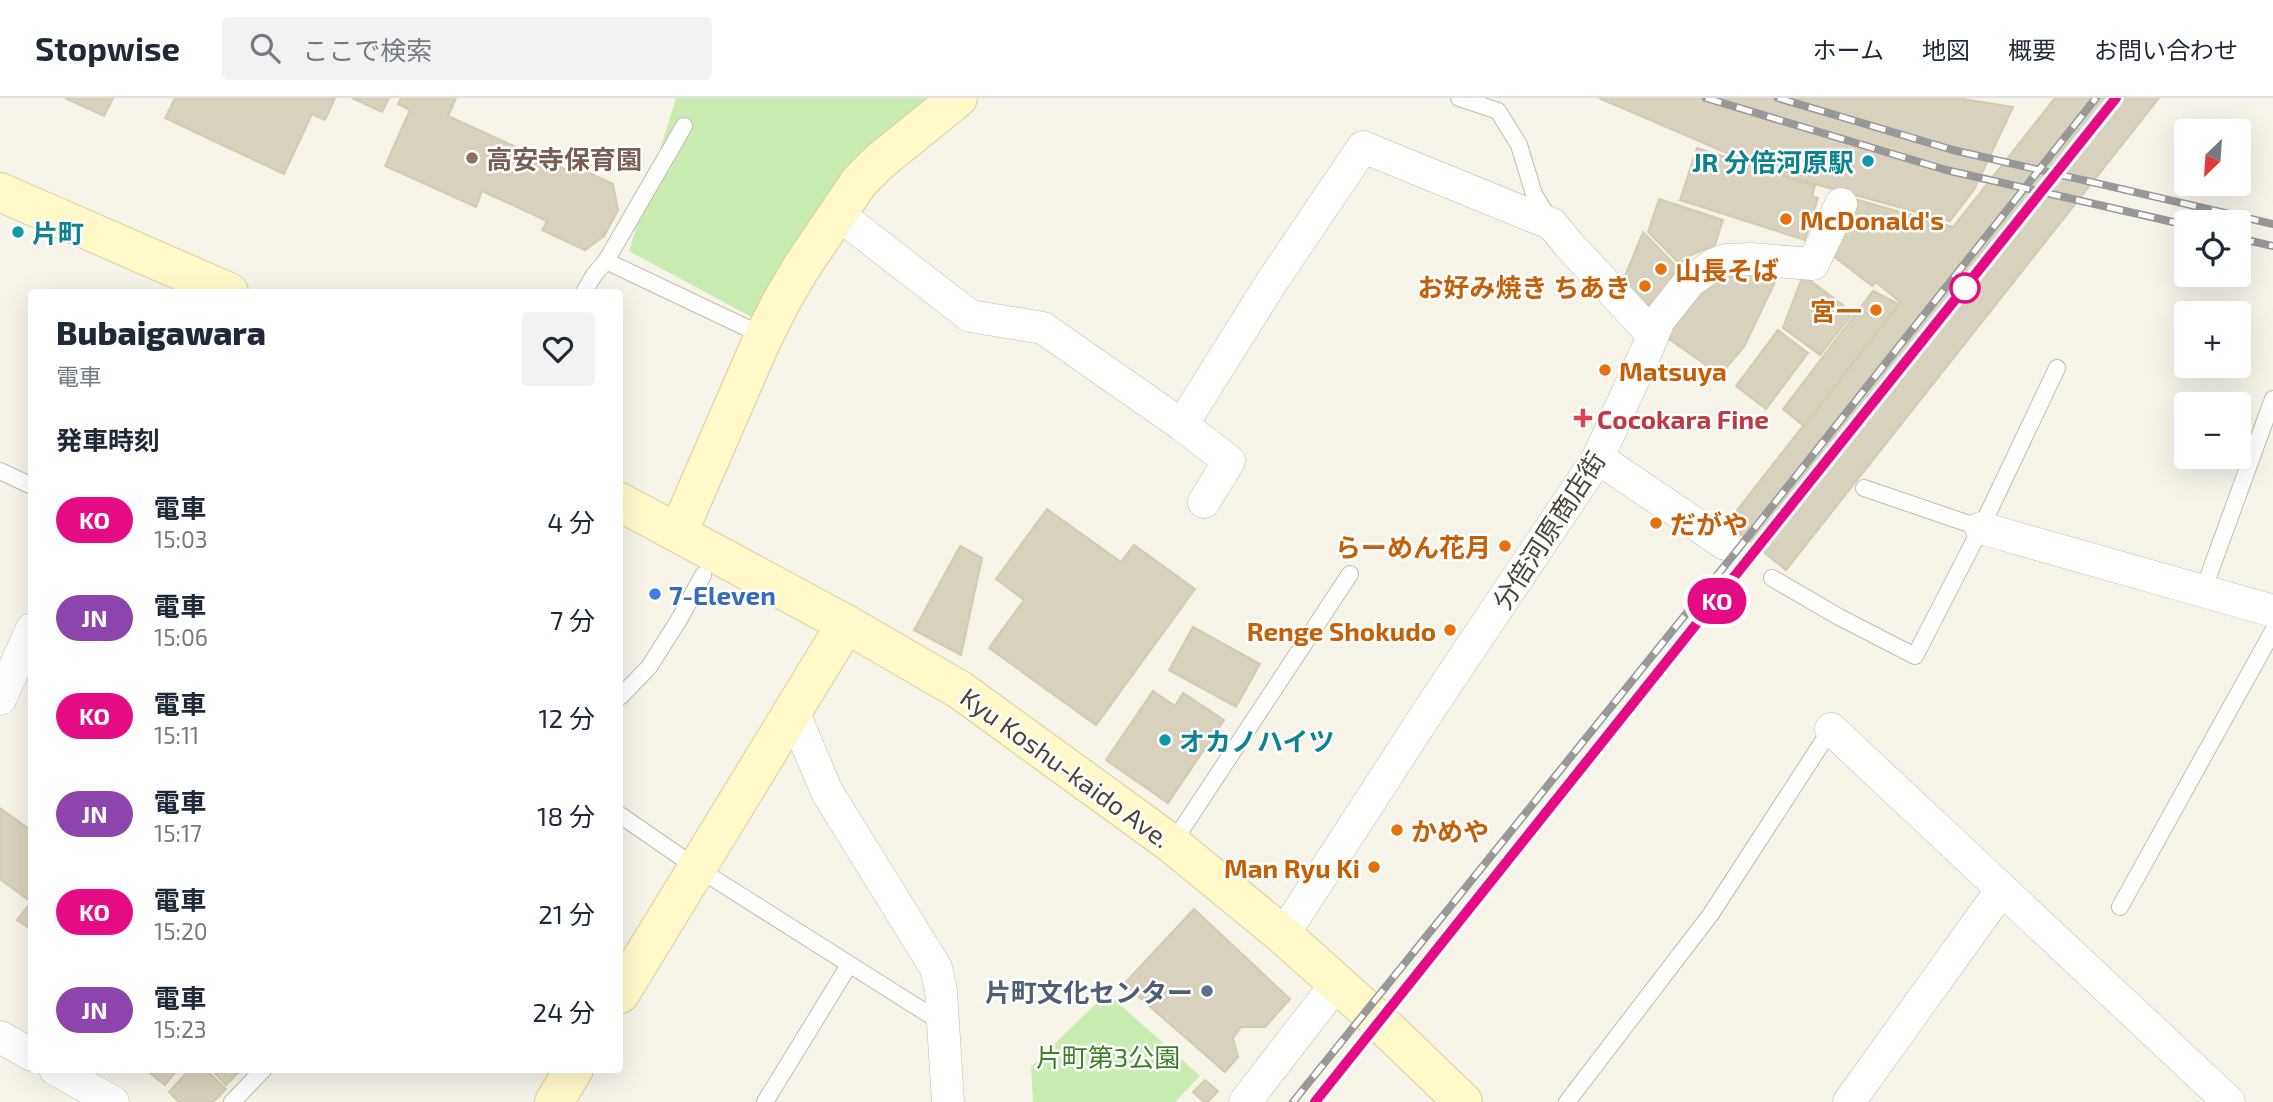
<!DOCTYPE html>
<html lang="ja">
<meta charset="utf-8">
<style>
:root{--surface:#fff;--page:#f2f2f3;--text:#1f2937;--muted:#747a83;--line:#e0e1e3}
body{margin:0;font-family:"Exo 2","Noto Sans JP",sans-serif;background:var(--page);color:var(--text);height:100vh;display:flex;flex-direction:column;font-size:26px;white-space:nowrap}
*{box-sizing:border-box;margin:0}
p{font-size:23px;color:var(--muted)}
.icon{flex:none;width:38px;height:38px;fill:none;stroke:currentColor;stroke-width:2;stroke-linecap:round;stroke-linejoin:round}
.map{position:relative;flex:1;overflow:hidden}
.panel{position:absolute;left:28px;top:191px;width:595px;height:784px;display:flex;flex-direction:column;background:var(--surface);border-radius:7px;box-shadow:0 7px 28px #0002}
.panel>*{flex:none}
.badge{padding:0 14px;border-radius:23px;font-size:24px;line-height:46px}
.needle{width:46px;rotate:205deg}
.tools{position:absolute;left:2174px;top:21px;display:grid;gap:14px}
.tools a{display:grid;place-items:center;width:77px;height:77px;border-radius:7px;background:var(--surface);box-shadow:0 7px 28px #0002;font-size:35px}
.map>.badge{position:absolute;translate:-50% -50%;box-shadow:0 0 0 4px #fff}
h2{padding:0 28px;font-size:26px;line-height:63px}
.round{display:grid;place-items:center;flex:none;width:74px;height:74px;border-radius:7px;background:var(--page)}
.head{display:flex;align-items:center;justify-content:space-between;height:119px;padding:0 28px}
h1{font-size:33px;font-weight:800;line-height:52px}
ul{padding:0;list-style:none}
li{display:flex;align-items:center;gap:21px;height:98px;padding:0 28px}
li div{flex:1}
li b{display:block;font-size:26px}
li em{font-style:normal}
li .badge{min-width:77px;font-weight:700;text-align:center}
header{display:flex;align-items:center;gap:42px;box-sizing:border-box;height:98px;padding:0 35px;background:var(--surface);border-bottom:2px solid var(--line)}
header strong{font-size:33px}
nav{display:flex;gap:38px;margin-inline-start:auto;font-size:24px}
.search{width:490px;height:63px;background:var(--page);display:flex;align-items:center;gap:18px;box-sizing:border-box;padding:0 24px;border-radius:7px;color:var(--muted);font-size:26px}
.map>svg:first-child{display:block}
.green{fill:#c9ecb0}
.building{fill:#d8d1be;stroke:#d3cab0;stroke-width:2}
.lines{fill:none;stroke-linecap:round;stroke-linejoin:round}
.lane-casing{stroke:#c2bdab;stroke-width:18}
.street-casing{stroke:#c2bdab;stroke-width:33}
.secondary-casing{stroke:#d8cf96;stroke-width:40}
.lane{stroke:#fff;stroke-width:16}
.street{stroke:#fff;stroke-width:32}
.secondary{stroke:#fff9ca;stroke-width:38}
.rail-casing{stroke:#989898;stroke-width:8}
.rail{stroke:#fff;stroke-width:5;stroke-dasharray:16;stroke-linecap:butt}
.line-casing{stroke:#fff;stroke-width:16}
.line{stroke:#e50b84;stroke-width:10}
.education-dot{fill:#8d6e63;stroke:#fff;stroke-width:2.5}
.culture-dot{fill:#0f9aa8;stroke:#fff;stroke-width:2.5}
.food-dot{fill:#e8710a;stroke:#fff;stroke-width:2.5}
.stop-dot{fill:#fff;stroke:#e50b84;stroke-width:3.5}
.health-dot{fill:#e0444e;stroke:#fff;stroke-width:2.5}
.shop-dot{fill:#3f7fe0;stroke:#fff;stroke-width:2.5}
.service-dot{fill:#5c6f8a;stroke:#fff;stroke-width:2.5}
.labels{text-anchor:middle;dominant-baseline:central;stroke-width:5;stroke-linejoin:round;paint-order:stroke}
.education-label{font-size:26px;font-weight:bold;fill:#785e54;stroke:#fff;text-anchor:start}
.culture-label{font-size:26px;font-weight:bold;fill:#0d838f;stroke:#fff;text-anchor:start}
.food-label{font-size:26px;font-weight:bold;fill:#c56008;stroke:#fff;text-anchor:start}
.health-label{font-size:26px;font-weight:bold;fill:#be3a42;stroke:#fff;text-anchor:start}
.street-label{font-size:26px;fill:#4a4537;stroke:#fff}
.shop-label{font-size:26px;font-weight:bold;fill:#366cbe;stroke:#fff;text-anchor:start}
.service-label{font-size:26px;font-weight:bold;fill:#4e5e75;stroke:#fff;text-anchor:end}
.park-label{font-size:26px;fill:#3c8125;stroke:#fff}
</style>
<header>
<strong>Stopwise</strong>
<div class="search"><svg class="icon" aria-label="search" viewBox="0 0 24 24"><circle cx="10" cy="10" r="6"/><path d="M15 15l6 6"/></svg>ここで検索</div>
<nav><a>ホーム</a><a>地図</a><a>概要</a><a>お問い合わせ</a></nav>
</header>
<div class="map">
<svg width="2273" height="1004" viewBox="0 0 2273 1004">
<rect width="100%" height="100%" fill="#f6f3e9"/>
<!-- green -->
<g class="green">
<polygon points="676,0 932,0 757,222 629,153"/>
<polygon points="1107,895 1200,978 1175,1004 1033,1004 1031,969"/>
</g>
<!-- building -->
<g class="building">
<polygon points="65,0 113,0 104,18"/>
<polygon points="175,0 335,0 325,22 312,16 284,76 165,20"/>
<polygon points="352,0 389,0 382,14"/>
<polygon points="401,0 456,0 448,18 571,74 574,68 613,86 618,112 604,138 585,152 542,132 547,123 482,93 476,109 385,68 410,12 398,6"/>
<polygon points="1599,0 1957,0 2013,9 1975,90 1950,123 1771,74"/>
<polygon points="2055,0 2159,0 1786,472 1727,425 1900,204 1876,184 1872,188 1832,157 1858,102 1953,129"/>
<polygon points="1697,50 1815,88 1812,98 1818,100 1805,142 1680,102"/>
<polygon points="1659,101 1723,122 1715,147 1691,157 1680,166 1648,134"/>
<polygon points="1643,134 1679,171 1650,208 1642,210 1621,188"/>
<polygon points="1738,175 1751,175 1759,181 1762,178 1775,184 1744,249 1720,277 1669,241 1670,233 1705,190 1721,181"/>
<polygon points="1803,177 1853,215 1820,257 1783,230"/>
<polygon points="1873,193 1899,206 1804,328 1783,311"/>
<polygon points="1778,232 1808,255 1766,311 1736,288"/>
<polygon points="1047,411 1121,464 1134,447 1195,491 1096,627 989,550 1024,502 996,481"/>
<polygon points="960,448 982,460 961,557 914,532"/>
<polygon points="1193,529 1260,566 1236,609 1169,572"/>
<polygon points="1153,593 1175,608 1183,595 1224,622 1168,705 1106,662"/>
<polygon points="0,710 32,733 32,832 17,822 31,804 0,781"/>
<polygon points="1194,811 1290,901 1265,929 1241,929 1233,940 1238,959 1225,974 1124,886"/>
<polygon points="145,971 178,971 165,987"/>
<polygon points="190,971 205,971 226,991 213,1004 179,1004 169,994"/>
<polygon points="211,971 242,971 226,987"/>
<polygon points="1205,982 1218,993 1208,1004 1204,1004 1193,994"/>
</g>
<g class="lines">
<defs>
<g id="lane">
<polyline points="1459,0 1498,13 1519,47 1534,96 1549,121"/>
<polyline points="606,163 684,28"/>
<polyline points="584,194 594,177 606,163 764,238"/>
<polyline points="0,373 32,388"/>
<polyline points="1864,390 1981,430"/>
<polyline points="1772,480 1839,519 1915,558 1981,430 2057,270"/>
<polyline points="2203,493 2273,301"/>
<polyline points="620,599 649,569 680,520 703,477"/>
<polyline points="620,717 697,770 944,926"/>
<polyline points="1172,746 1350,476"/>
<polyline points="2120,809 2273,533"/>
<polyline points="232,1004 264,971"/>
<polyline points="765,1004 849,867"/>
<polyline points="1567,1004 1711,816 1831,631"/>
</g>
<g id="street">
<polyline points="838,116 970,218 1043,230 1182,327 1229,363 1204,404"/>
<polyline points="1182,327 1271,185 1363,49 1552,126 1569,147 1653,237"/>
<polyline points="1598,360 1725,446"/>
<polyline points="1981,430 2273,513"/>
<polyline points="0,601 32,531"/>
<polyline points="793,613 827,694 936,870 941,893 948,1004"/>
<polyline points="1831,631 2229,1004"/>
<polyline points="1283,837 1439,597 1598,360 1648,249 1659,222 1690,183 1715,166 1726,162 1751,161 1813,166 1841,106"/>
<polyline points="0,939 32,957"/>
<polyline points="55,971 113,1004"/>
<polyline points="1245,1004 1337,885"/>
<polyline points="1849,1004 2002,791"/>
</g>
<g id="secondary">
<polyline points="0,94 229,194"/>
<polyline points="620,404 846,526 960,592 1172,746 1283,837 1380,924 1463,1004"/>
<polyline points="678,435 762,242 780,206 801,170 859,84 879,64 958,0"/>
<polyline points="620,896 846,526"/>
<polyline points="554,1004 574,971"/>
</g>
</defs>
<!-- lane casing -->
<use href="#lane" class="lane-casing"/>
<!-- street casing -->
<use href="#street" class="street-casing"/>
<!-- secondary casing -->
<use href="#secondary" class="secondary-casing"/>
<!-- lane -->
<use href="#lane" class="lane"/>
<!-- street -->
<use href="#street" class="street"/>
<!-- secondary -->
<use href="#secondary" class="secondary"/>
<defs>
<g id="rail">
<polyline points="1706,0 1946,72 2186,127"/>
<polyline points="1778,0 1953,52 2273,126"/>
<polyline points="2238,140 2273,148"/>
<polyline points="1293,1004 1735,455 2096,0"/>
<polyline points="1315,1004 2116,0"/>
</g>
</defs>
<!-- rail casing -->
<use href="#rail" class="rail-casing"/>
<!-- rail -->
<use href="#rail" class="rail"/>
</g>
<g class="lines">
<defs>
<polyline id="line" points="1315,1004 2116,0"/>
</defs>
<!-- line casing -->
<use href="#line" class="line-casing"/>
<!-- line -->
<use href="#line" class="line"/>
</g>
<!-- markers -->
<circle class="education-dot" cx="472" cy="60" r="7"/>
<g class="culture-dot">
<circle cx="1868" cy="63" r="7"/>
<circle cx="18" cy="134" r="7"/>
<circle cx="1165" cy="642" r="7"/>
</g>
<g class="food-dot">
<circle cx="1786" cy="121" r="7"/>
<circle cx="1661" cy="171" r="7"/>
<circle cx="1645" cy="188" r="7"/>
<circle cx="1876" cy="212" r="7"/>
<circle cx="1605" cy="272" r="7"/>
<circle cx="1656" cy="425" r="7"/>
<circle cx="1505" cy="448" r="7"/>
<circle cx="1450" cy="532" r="7"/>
<circle cx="1397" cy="732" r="7"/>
<circle cx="1374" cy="769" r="7"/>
</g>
<circle class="stop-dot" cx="1965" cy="190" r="14"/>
<path class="health-dot" d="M1579.5 309.5h7v7h7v7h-7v7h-7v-7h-7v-7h7z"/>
<circle class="shop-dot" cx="655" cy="496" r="7"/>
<circle class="service-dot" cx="1207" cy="893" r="7"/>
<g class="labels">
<!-- education labels -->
<g class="education-label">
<text x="486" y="60">高安寺保育園</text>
</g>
<!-- culture labels -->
<g class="culture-label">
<text x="1854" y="63" text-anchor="end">JR 分倍河原駅</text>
<text x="32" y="134">片町</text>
<text x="1179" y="642">オカノハイツ</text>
</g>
<!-- food labels -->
<g class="food-label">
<text x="1800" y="121">McDonald's</text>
<text x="1675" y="171">山長そば</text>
<text x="1631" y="188" text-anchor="end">お好み焼き ちあき</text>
<text x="1862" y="212" text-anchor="end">宮一</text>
<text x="1619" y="272">Matsuya</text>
<text x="1670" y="425">だがや</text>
<text x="1491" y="448" text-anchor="end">らーめん花月</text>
<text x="1436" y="532" text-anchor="end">Renge Shokudo</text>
<text x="1411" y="732">かめや</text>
<text x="1360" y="769" text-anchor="end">Man Ryu Ki</text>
</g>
<!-- health labels -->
<g class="health-label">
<text x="1597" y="320">Cocokara Fine</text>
</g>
<!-- street labels -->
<g class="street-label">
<text transform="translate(1548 432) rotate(-57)">分倍河原商店街</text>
<text transform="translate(1066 669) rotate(36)">Kyu Koshu-kaido Ave.</text>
</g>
<!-- shop labels -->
<g class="shop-label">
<text x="669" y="496">7-Eleven</text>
</g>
<!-- service labels -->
<g class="service-label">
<text x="1193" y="893">片町文化センター</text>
</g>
<!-- park labels -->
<g class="park-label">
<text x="1108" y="958">片町第3公園</text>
</g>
</g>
</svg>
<div class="tools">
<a><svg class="needle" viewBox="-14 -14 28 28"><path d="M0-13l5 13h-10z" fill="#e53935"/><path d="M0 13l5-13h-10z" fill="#747a83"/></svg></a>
<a><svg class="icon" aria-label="locate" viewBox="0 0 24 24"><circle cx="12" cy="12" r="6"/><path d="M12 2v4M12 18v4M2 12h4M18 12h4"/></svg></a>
<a>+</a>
<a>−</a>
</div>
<b class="badge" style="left:1717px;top:503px;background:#e50b84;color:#fff">KO</b>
<section class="panel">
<div class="head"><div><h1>Bubaigawara</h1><p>電車</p></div><a class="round"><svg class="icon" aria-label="heart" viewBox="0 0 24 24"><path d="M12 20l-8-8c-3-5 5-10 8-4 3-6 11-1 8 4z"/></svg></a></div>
<h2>発車時刻</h2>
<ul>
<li><span class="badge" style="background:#e50b84;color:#fff">KO</span><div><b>電車</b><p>15:03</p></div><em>4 分</em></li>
<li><span class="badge" style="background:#8e44ad;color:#fff">JN</span><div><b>電車</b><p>15:06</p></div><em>7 分</em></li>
<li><span class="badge" style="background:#e50b84;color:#fff">KO</span><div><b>電車</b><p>15:11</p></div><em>12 分</em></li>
<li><span class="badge" style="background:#8e44ad;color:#fff">JN</span><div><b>電車</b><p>15:17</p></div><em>18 分</em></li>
<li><span class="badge" style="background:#e50b84;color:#fff">KO</span><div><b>電車</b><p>15:20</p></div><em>21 分</em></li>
<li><span class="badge" style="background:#8e44ad;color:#fff">JN</span><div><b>電車</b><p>15:23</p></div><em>24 分</em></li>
</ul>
</section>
</div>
